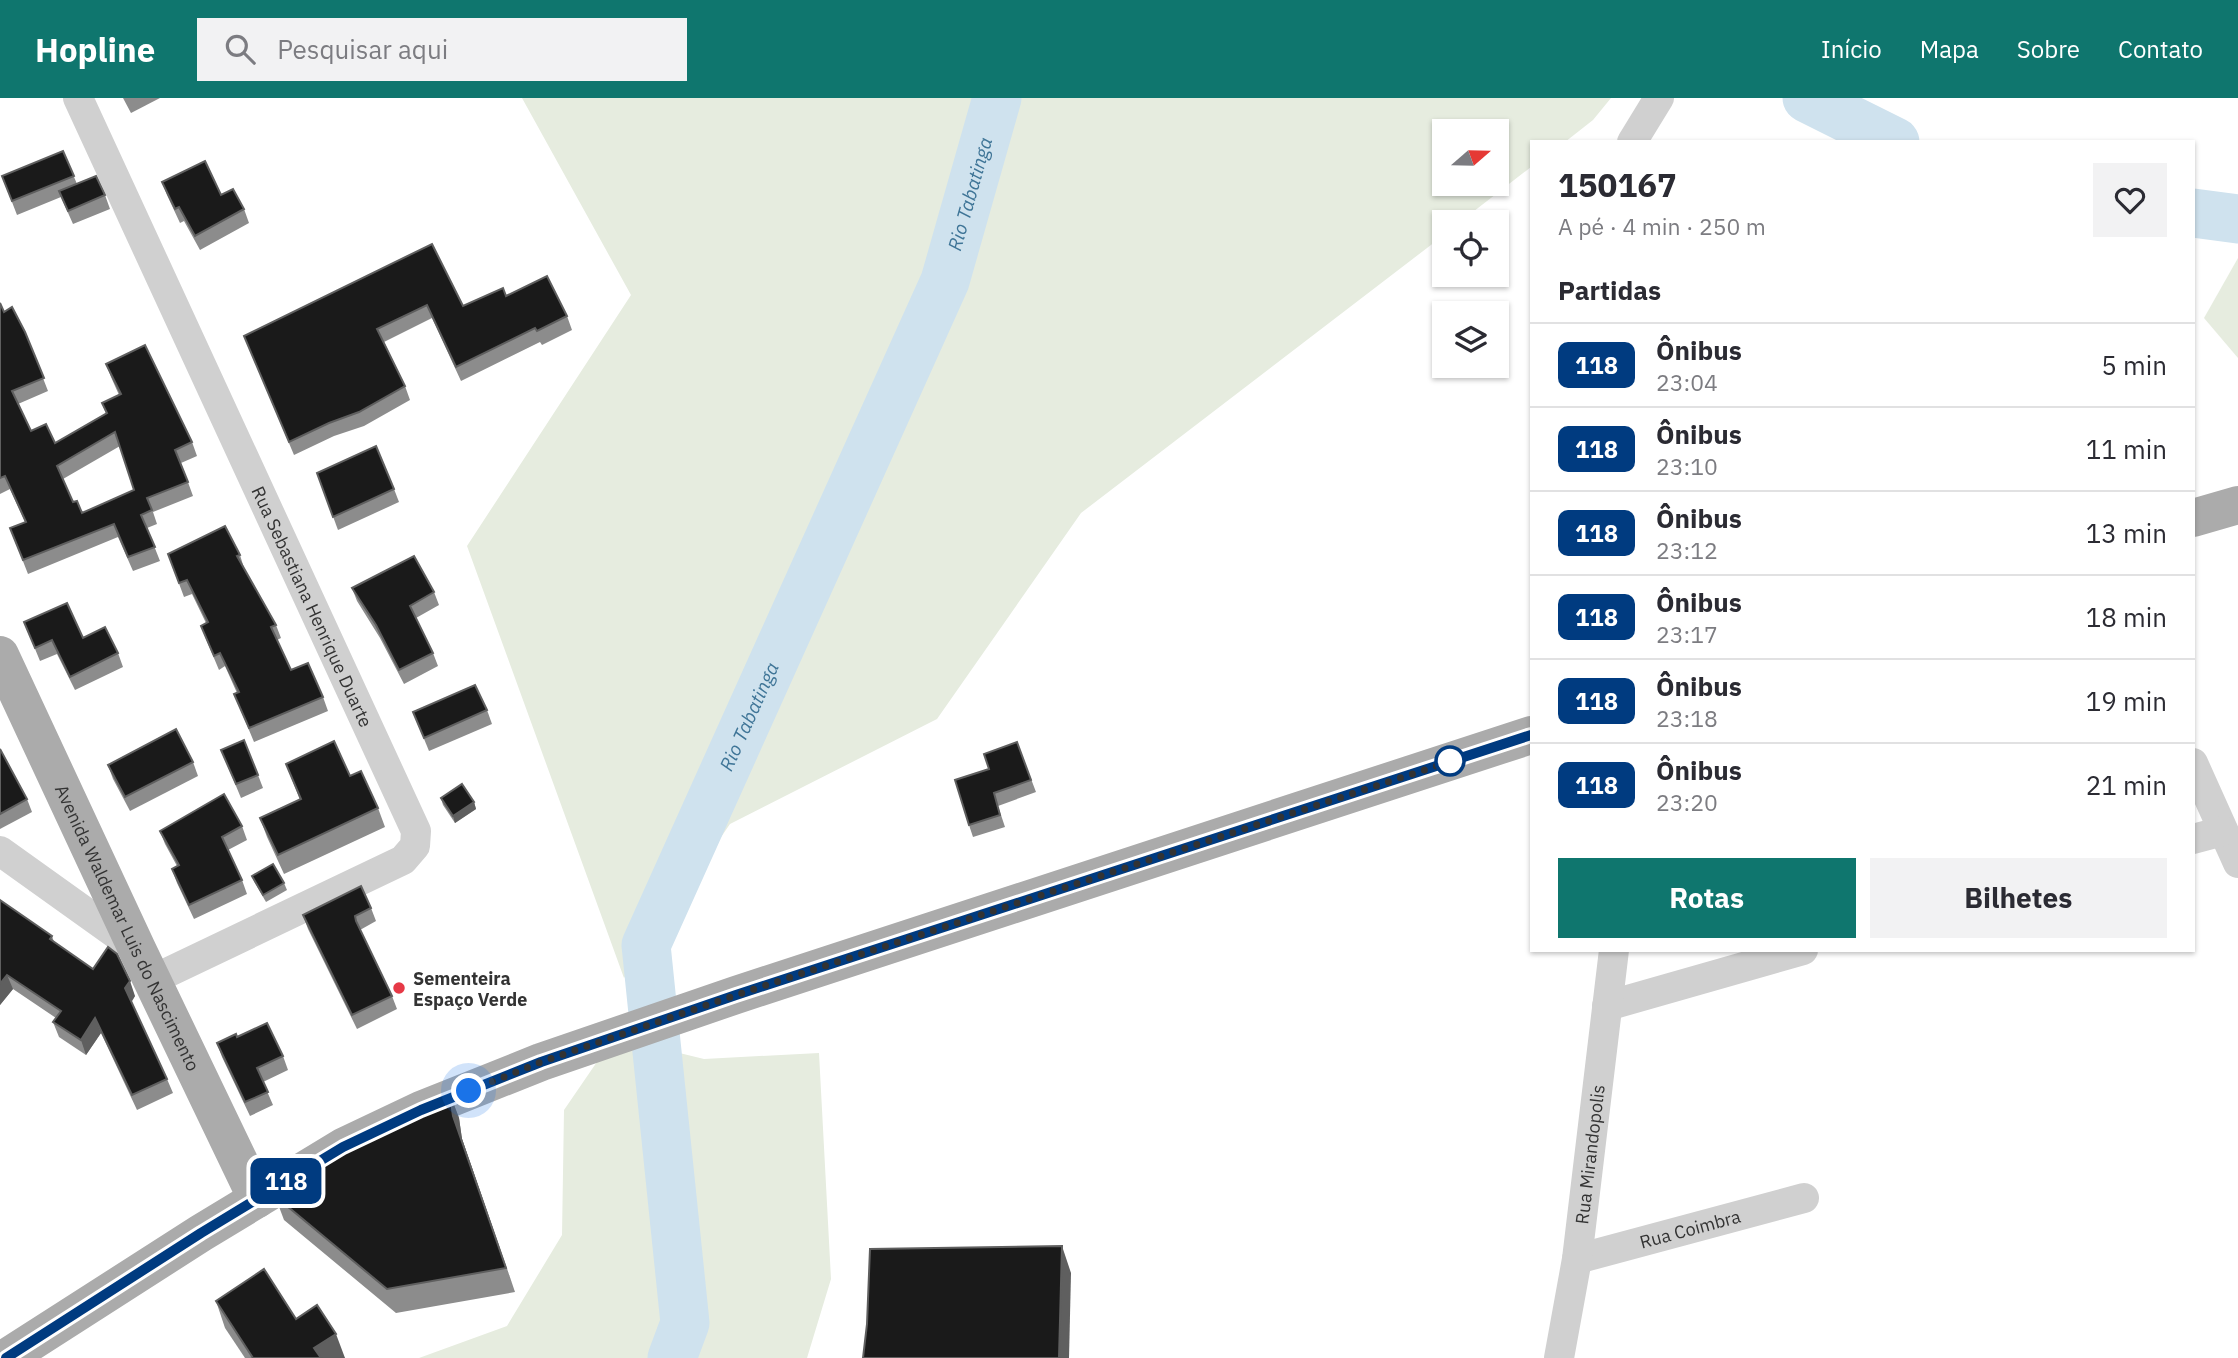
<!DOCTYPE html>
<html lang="pt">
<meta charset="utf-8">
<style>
:root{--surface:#fff;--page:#f2f2f3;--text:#2b2b33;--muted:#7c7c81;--line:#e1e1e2;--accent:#0f766e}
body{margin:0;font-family:"IBM Plex Sans",sans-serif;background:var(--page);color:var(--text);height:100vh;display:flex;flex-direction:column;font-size:26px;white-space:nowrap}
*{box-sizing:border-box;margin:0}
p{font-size:23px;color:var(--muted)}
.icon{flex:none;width:38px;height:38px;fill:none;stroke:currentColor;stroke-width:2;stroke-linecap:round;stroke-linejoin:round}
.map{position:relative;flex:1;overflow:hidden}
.side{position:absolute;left:1530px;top:42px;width:665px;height:812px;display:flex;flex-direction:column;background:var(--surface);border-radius:0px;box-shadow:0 2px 5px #0004}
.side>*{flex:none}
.badge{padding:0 14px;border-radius:10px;font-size:24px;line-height:46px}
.needle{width:46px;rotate:70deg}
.controls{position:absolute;left:1432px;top:21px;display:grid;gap:14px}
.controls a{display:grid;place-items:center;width:77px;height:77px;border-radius:0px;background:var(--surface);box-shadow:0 2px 5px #0004;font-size:35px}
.you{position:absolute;width:35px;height:35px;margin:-18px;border:5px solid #fff;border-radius:50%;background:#1a73e8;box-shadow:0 0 0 10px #1a73e833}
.map>.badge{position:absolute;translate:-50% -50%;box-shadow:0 0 0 4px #fff}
h2{padding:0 28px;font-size:26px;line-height:63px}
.round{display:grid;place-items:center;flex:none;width:74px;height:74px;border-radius:0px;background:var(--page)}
.headline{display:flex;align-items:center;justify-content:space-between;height:119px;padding:0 28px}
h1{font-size:33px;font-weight:800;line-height:52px}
.cta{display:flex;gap:14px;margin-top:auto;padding:14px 28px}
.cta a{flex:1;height:80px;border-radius:0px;background:var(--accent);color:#fff;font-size:28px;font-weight:800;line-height:80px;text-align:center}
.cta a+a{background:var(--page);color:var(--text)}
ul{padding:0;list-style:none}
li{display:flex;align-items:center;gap:21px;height:84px;padding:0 28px;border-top:2px solid var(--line)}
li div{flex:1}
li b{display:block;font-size:26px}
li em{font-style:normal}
li .badge{min-width:77px;font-weight:700;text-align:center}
header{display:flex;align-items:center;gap:42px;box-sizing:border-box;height:98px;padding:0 35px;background:var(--accent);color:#fff}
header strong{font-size:33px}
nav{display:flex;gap:38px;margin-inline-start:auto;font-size:24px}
.search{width:490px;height:63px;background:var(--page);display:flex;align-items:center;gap:18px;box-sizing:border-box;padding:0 24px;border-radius:0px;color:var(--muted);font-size:26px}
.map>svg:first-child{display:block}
.green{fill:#e6ecdf;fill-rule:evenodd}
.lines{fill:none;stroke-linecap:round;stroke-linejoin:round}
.river{stroke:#cfe2ee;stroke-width:49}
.minor{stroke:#d0d0d0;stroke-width:30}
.major{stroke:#ababab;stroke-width:38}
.wall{fill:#8c8c8c;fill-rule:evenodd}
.shaded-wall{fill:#5f5f5f}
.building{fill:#1a1a1a;stroke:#5f5f5f;stroke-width:2;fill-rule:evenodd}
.line-casing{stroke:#fff;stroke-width:16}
.line{stroke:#003b80;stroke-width:10}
.walk{stroke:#333;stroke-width:7;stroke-dasharray:0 12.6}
.stop-dot{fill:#fff;stroke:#003b80;stroke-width:3.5}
.poi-dot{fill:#e63946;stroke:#fff;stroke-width:2.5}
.labels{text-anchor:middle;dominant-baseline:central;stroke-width:7;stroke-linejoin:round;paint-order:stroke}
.street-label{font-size:18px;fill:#333;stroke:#fff}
.poi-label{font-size:18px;font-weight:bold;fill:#333;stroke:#fff;text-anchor:start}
.water-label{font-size:19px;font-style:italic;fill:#3f7597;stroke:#fff}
</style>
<header>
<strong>Hopline</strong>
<div class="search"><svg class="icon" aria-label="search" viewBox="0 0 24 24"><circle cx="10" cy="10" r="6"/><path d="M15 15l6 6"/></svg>Pesquisar aqui</div>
<nav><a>Início</a><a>Mapa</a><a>Sobre</a><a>Contato</a></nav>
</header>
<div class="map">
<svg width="2238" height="1260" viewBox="0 0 2238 1260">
<rect width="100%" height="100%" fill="#fff"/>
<!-- green -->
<g class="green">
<path d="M 522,0 L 1611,0 L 1593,22 L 1565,44 L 1531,44 L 1531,69 L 1460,124 L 1444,124 L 1444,137 L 1081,415 L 937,621 L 730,726 L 624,880 L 467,448 L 631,197 ZM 1496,33 L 1496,86 L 1444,86 L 1444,33 Z"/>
<polygon points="2238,160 2238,260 2204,220"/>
<polygon points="614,939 704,961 819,955 831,1181 807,1260 419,1260 507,1228 562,1137 564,1012"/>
</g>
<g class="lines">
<!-- river -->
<g class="river">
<polyline points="1807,0 1895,44"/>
<polyline points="2193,115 2238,121"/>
<path id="s1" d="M 672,1260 L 685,1225 L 646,847 L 945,183 L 997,0"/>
</g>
<!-- minor -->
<g class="minor">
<path id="s2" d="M 78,0 L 416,733 L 415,748 L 403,762 L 152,882"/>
<polyline points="1632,44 1659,0"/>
<polyline points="2193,665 2238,765"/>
<polyline points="2193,741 2223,733"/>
<polyline points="0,753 137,851"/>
<polyline points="1607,908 1803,852"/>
<path id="s3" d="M 1577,1161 L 1804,1100"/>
<path id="s4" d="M 1559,1260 L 1577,1161 L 1614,852"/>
</g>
<!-- major -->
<g class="major">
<polyline points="2193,420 2238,407"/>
<path id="s5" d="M 0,557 L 137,851 L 257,1101"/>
<polyline points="6,1260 201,1135 343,1049 421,1012 541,964 736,897 1531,637"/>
</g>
</g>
<!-- wall -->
<g class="wall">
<polygon points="123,0 160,0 131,15"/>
<polygon points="63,53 77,86 105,97 110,111 73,126 61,99 17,117 2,78"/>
<polygon points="162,84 221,97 244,111 249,125 200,152 184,123 180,125 167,97"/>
<polygon points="432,146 463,208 506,198 567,218 572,232 542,247 540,244 461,283 432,220 384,244 405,288 410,302 364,328 334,338 294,357 244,238"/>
<path d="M 0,205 L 4,214 L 25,234 L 48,293 L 18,306 L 31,333 L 55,345 L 106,316 L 102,305 L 119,297 L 111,279 L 106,266 L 192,344 L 197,358 L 181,365 L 193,398 L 153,414 L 157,426 L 147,430 L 160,463 L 133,473 L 118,439 L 28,476 L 10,430 L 25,424 L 10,391 L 0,396 ZM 120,348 L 134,392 L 82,415 L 73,404 L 63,381 Z"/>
<polygon points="317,375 394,391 399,404 338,432"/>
<polygon points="168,456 240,457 244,470 276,527 281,540 277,542 291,572 323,599 328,613 254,644 234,596 237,595 225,568 219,572 206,541 201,528 206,525 192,496 184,499"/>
<polygon points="352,490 434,494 439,507 416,520 433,555 438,568 404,586 380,540 357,503"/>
<polygon points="24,524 83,540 118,555 123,569 75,592 57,556 40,563"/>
<polygon points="487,612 492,626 429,653 413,614"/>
<polygon points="1017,644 1036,694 998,708 1005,729 973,739 969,727"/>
<polygon points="0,651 27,701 32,714 0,731"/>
<polygon points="221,652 258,677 263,690 241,700"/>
<polygon points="193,664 198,678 130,713 113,681 108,667"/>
<polygon points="286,666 378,710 385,729 284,776 267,739 260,720 300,702"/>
<polygon points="441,700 474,704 476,711 455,725 443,707"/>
<polygon points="242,728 247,742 228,752 242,782 247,796 194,821 177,785 172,771 177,768 165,746 160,733"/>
<polygon points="252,778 284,785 287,792 266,804 255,785"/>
<polygon points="0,802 52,838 54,844 93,871 135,898 131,903 167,981 173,995 137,1012 101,935 86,957 59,939 53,924 56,920 13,891 0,907"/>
<polygon points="371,810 376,823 360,832 392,898 397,911 357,931 308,831 303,817"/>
<polygon points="237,939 283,958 288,972 263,984 273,1007 250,1018 222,959 217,945"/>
<polygon points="450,996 459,1020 462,1041 515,1194 396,1215 284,1122 275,1098"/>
<polygon points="216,1203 296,1221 345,1260 245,1260 225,1230"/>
</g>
<!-- shaded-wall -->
<g class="shaded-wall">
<polygon points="474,704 476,711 455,725 453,718"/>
<polygon points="7,877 13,891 0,907 0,886"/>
<polygon points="130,883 135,898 131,905 125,890"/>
<polygon points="95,920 101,935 86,957 81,942"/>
<polygon points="450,996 459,1020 462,1041 515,1194 453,1018"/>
<polygon points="1062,1148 1071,1175 1069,1260 1059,1260"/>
<polygon points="336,1236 345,1260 318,1260 314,1250"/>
</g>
<!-- building -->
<g class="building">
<polygon points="63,53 74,78 12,103 2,78"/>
<polygon points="205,63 221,97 233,91 244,111 195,138 179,109 175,111 162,84"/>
<polygon points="96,78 105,97 68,113 59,93"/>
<polygon points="432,146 463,208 503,190 506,198 547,178 567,218 537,233 535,230 456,269 427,207 377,231 405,288 359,314 329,325 289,344 244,238"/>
<path d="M 0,205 L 4,214 L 12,209 L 25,234 L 44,280 L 12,293 L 31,333 L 46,326 L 55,345 L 107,315 L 102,305 L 121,296 L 106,266 L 145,247 L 192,344 L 175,352 L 188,384 L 147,400 L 152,412 L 141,417 L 155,449 L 128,459 L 114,426 L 23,462 L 10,430 L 26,424 L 5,378 L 0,380 ZM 115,334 L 134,392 L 82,415 L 77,403 L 73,404 L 57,368 Z"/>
<polygon points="376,348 394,391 333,419 317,375"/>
<polygon points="225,428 240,457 237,458 276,527 271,529 291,572 308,565 323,599 249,630 234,596 239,594 220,555 214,558 201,528 208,524 187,482 179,485 168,456"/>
<polygon points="414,458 434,494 410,508 433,555 399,572 376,527 352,490"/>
<polygon points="67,505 83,540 105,529 118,555 70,579 52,542 35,550 24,524"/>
<polygon points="475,587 487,612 424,640 413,614"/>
<polygon points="176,631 193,664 125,699 108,667"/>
<polygon points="244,642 258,677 236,686 221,652"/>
<polygon points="334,643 350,678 361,673 378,710 278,757 260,720 301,701 286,666"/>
<polygon points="1017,644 1031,682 994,695 1000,717 969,727 955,682 989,671 984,656"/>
<polygon points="0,651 27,701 0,716"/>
<polygon points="462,686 474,704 453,718 441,700"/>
<polygon points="224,696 242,728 222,739 242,782 189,807 172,771 179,767 160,733"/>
<polygon points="273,766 284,785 263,797 252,778"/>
<polygon points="361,788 371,810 355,818 356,823 392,898 352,917 303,817"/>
<polygon points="0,802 52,838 50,841 93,871 108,849 117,856 130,883 125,890 167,981 132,997 95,920 81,942 53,924 61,913 7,877 0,886"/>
<polygon points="267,925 283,958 257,970 268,994 245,1004 217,945 236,936 237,939"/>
<polygon points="450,996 453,1018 506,1170 387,1191 275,1098 398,1019"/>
<polygon points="1062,1148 1059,1260 863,1260 867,1226 870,1151"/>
<polygon points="264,1171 296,1221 317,1207 336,1236 314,1250 321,1260 253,1260 216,1203"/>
</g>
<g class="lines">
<defs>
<polyline id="line" points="6,1260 201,1135 343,1049 421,1012 541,964 736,897 1531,637"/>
</defs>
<!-- line casing -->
<use href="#line" class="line-casing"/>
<!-- line -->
<use href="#line" class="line"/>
<!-- walk -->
<polyline class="walk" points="469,993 541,964 736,897 1452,663 1450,663"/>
</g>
<!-- markers -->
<circle class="stop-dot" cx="1450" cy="663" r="14"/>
<circle class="poi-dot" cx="399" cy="890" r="7"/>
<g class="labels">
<!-- street labels -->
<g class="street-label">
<text stroke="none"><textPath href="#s2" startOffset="560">Rua Sebastiana Henrique Duarte</textPath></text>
<text stroke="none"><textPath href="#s5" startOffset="301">Avenida Waldemar Luis do Nascimento</textPath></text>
<text stroke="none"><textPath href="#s4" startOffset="206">Rua Mirandopolis</textPath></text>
<text stroke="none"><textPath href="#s3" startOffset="117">Rua Coimbra</textPath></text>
</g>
<!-- poi labels -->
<g class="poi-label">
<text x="413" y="880">Sementeira<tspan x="413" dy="21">Espaço Verde</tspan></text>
</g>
<!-- water labels -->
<g class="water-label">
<text stroke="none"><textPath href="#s1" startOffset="1236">Rio Tabatinga</textPath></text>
<text stroke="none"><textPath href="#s1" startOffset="668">Rio Tabatinga</textPath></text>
</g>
</g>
</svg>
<div class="controls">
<a><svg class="needle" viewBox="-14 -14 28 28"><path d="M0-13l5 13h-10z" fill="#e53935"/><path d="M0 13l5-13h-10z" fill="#7c7c81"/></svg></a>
<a><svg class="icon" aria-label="locate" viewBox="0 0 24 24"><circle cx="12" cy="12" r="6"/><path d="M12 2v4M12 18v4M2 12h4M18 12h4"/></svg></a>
<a><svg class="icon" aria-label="layers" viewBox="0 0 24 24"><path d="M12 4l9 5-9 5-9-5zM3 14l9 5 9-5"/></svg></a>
</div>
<div class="you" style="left:469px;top:993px"></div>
<b class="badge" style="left:286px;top:1083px;background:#003b80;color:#fff">118</b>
<section class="side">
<div class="headline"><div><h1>150167</h1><p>A pé · 4 min · 250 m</p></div><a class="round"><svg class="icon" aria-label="heart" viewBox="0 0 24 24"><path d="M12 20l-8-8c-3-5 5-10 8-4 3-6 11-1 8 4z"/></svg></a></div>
<h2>Partidas</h2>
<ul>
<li><span class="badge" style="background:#003b80;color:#fff">118</span><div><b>Ônibus</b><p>23:04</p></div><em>5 min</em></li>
<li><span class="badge" style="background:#003b80;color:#fff">118</span><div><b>Ônibus</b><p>23:10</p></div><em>11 min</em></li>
<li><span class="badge" style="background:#003b80;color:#fff">118</span><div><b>Ônibus</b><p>23:12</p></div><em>13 min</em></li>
<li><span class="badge" style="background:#003b80;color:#fff">118</span><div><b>Ônibus</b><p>23:17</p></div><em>18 min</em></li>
<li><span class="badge" style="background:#003b80;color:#fff">118</span><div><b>Ônibus</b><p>23:18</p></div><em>19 min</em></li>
<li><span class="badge" style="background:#003b80;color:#fff">118</span><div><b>Ônibus</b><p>23:20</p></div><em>21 min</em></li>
</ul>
<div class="cta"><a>Rotas</a><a>Bilhetes</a></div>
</section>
</div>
